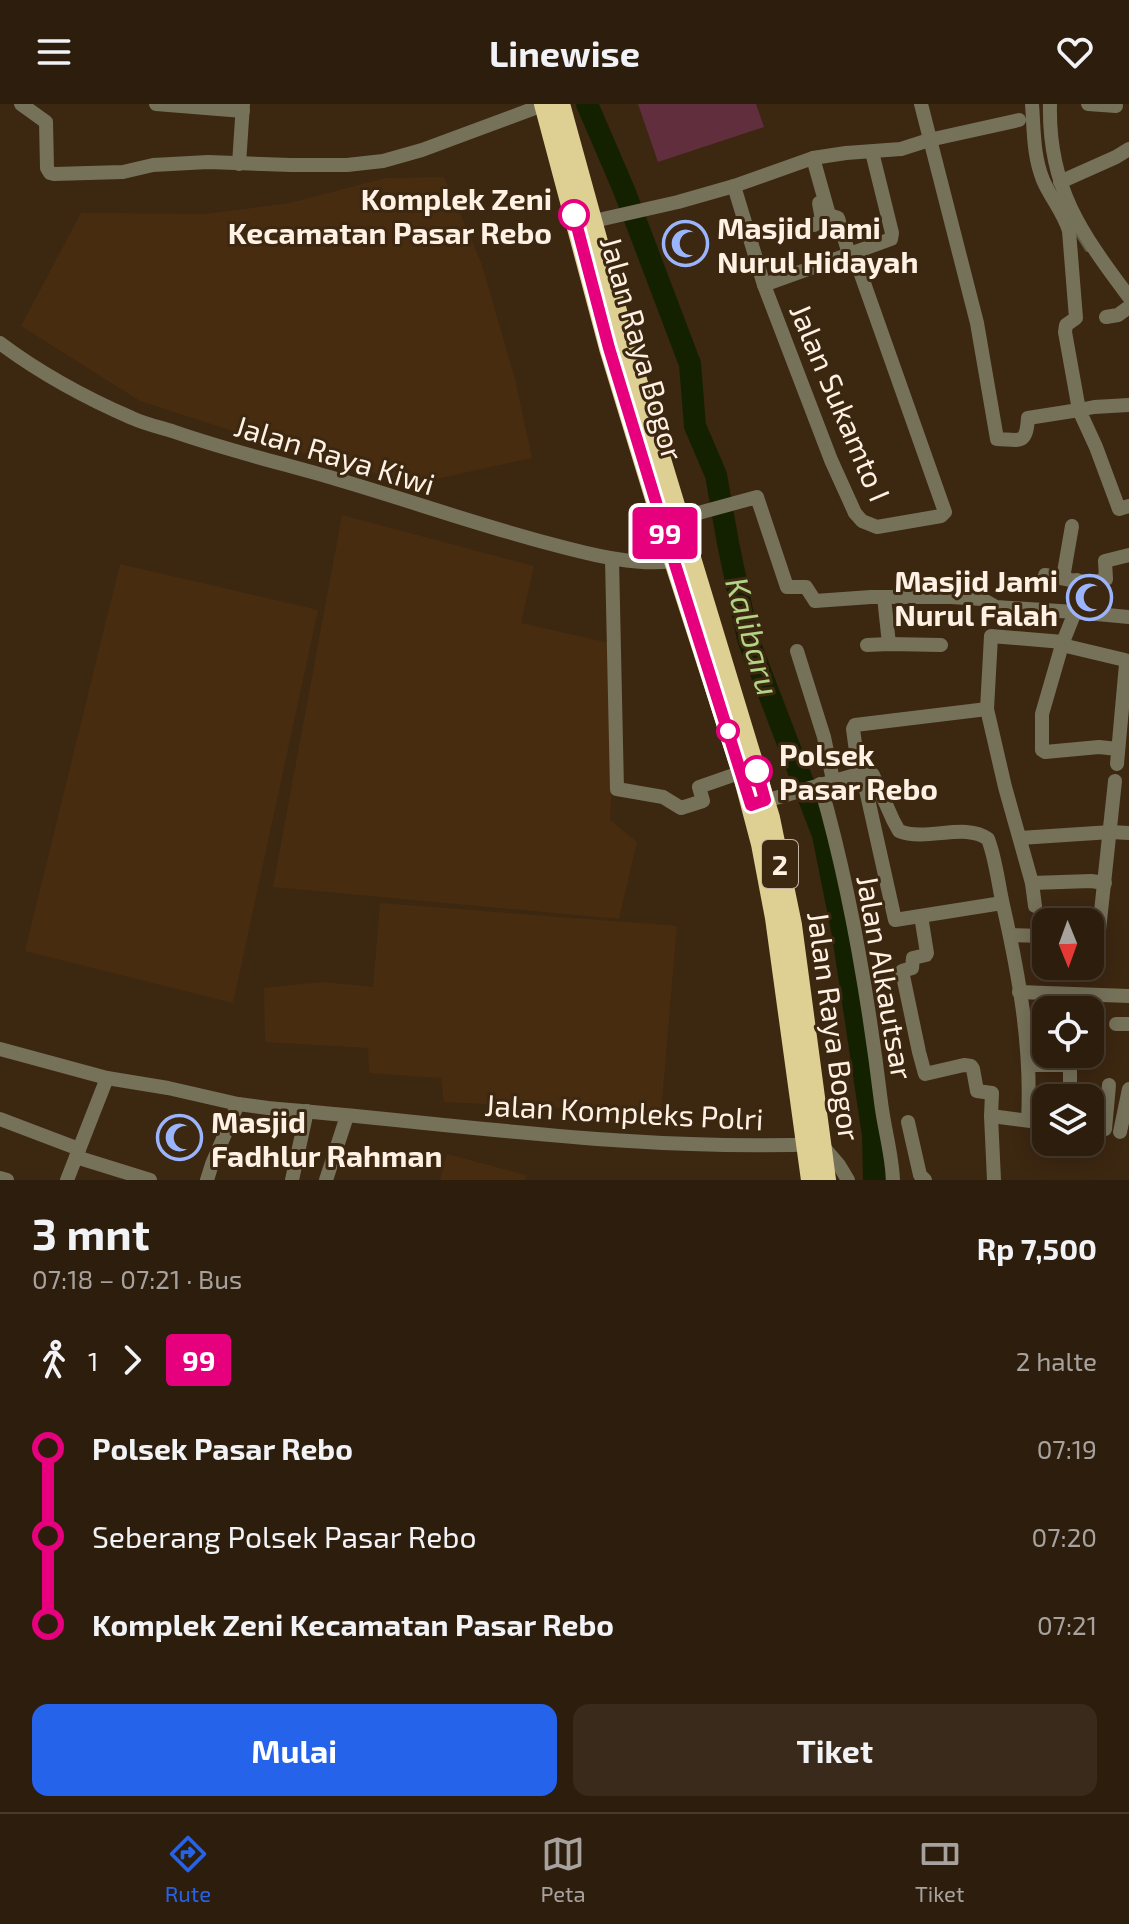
<!DOCTYPE html>
<html lang="id">
<meta charset="utf-8">
<style>
:root{--surface:#2d1d0d;--page:#392a1b;--text:#f1f3f6;--muted:#a7a29d;--line:#483b2e;--accent:#2563eb}
body{margin:0;font-family:"Exo 2",sans-serif;background:var(--page);color:var(--text);height:100vh;display:flex;flex-direction:column;font-size:30px;white-space:nowrap}
*{box-sizing:border-box;margin:0}
p{font-size:26px;color:var(--muted)}
.icon{flex:none;width:44px;height:44px;fill:none;stroke:currentColor;stroke-width:2;stroke-linecap:round;stroke-linejoin:round}
.map{position:relative;height:1076px;overflow:hidden}
.side{display:flex;flex-direction:column;background:var(--surface);flex:1}
.side>*{flex:none}
.badge{padding:0 16px;border-radius:6px;font-size:28px;line-height:52px}
.needle{width:52px;rotate:179deg}
.controls{position:absolute;left:1032px;top:804px;display:grid;gap:16px}
.controls a{display:grid;place-items:center;width:72px;height:72px;border-radius:16px;background:var(--surface);box-shadow:0 4px 20px #0003,0 0 0 2px var(--line);font-size:40px}
.map>.badge{position:absolute;translate:-50% -50%;box-shadow:0 0 0 4px #fff}
.legs{display:flex;align-items:center;gap:12px;height:88px;padding:0 32px;font-size:26px}
.legs p{margin-inline-start:auto}
.headline{display:flex;align-items:center;justify-content:space-between;height:136px;padding:0 32px}
h1{font-size:44px;font-weight:700;line-height:60px}
.action{display:flex;gap:16px;margin-top:auto;padding:16px 32px}
.action a{flex:1;height:92px;border-radius:16px;background:var(--accent);color:#fff;font-size:32px;font-weight:700;line-height:92px;text-align:center}
.action a+a{background:var(--page);color:var(--text)}
ul{padding:0 32px;list-style:none}
li{display:flex;align-items:center;gap:28px;height:88px;font-size:30px}
li i{display:grid;place-items:center;width:12px;height:100%;margin:0 10px;background:currentColor}
li i::after{content:'';width:20px;height:20px;margin:-10px;border:6px solid;border-radius:50%;background:var(--surface)}
li p{margin-inline-start:auto}
li:first-child i{background:linear-gradient(#0000 50%,currentColor 0)}
li:last-child i{background:linear-gradient(currentColor 50%,#0000 0)}
header{display:flex;justify-content:space-between;align-items:center;height:104px;padding:0 32px;background:var(--surface);font-size:36px;font-weight:700}
.tab-bar{display:flex;justify-content:space-around;align-items:center;height:112px;border-top:2px solid var(--line);background:var(--surface);font-size:22px;color:var(--muted)}
.tab-bar a{display:grid;justify-items:center;gap:4px}
.tab-bar .on{color:var(--accent)}
.map>svg:first-child{display:block}
.built{fill:#472c10}
.green{fill:#612e3e}
.lines{fill:none;stroke-linecap:round;stroke-linejoin:round}
.stream{stroke:#5a5f44;stroke-width:4}
.river{stroke:#142100;stroke-width:22}
.minor{stroke:#767159;stroke-width:14}
.highway{stroke:#decf93;stroke-width:20}
.line-1-casing{stroke:#fff;stroke-width:18}
.line-1{stroke:#e6007e;stroke-width:12}
.stop-1-dot{fill:#fff;stroke:#e6007e;stroke-width:4}
.labels{text-anchor:middle;dominant-baseline:central;stroke-width:6;stroke-linejoin:round;paint-order:stroke}
.shield{fill:#3c2711;stroke:#c4b4a4;stroke-width:2}
.shield-label{font-size:28px;font-weight:bold;fill:#fff1e3}
.stop-label{font-size:30px;font-weight:bold;fill:#fff1e3;stroke:#3c2711;text-anchor:end}
.poi-label{font-size:30px;font-weight:bold;fill:#fff1e3;stroke:#3c2711;text-anchor:start}
.street-label{font-size:30px;fill:#fff1e3;stroke:#3c2711}
.water-label{font-size:32px;font-style:italic;fill:#b2d485;stroke:#3c2711}
</style>
<header><svg class="icon" aria-label="menu" viewBox="0 0 24 24"><path d="M4 6h16M4 12h16M4 18h16"/></svg>Linewise<svg class="icon" aria-label="heart" viewBox="0 0 24 24"><path d="M12 20l-8-8c-3-5 5-10 8-4 3-6 11-1 8 4z"/></svg></header>
<div class="map">
<svg width="1129" height="1076" viewBox="0 0 1129 1076">
<rect width="100%" height="100%" fill="#3c2711"/>
<!-- built -->
<g class="built">
<polygon points="444,73 481,158 515,275 532,354 414,380 295,347 140,297 21,222 81,109 205,110 290,99 386,74"/>
<polygon points="342,411 534,462 521,519 610,539 616,621 610,716 637,738 619,815 273,783"/>
<polygon points="120,460 318,506 233,899 25,847"/>
<polygon points="380,799 677,822 661,1009 444,998 441,974 369,969 368,944 265,938 264,884 323,878 373,883"/>
<polygon points="447,1050 526,1071 525,1076 440,1076"/>
</g>
<!-- green -->
<polygon class="green" points="638,0 756,0 764,23 658,58"/>
<g class="lines">
<!-- stream -->
<polyline class="stream" points="1075,127 1087,146"/>
<!-- river -->
<polyline class="river" points="587,0 624,86 690,260 695,322 716,371 728,439 748,535 823,731 843,831 873,1031 874,1076"/>
<!-- minor -->
<g class="minor">
<polyline points="21,0 46,18 47,64 50,69 54,70 123,68 153,61 208,58 291,61 347,61 383,57 422,46 546,0"/>
<polyline points="156,0 243,7"/>
<path d="M 921,0 L 977,219 L 997,335 C 1021,336 1026,341 1028,314 L 1079,306 L 1065,228 L 1066,221 L 1076,214 L 1069,127 C 1064,109 1050,93 1043,76 C 1033,51 1034,26 1032,0"/>
<path d="M 1050,0 C 1048,83 1081,129 1129,193"/>
<polyline points="1088,0 1116,2"/>
<polyline points="813,54 829,111 838,114 849,150"/>
<polyline points="239,60 243,0"/>
<polyline points="1060,78 1116,53 1129,45"/>
<polyline points="734,82 764,181 831,356 855,409 862,417 877,423 941,412 945,408 853,148"/>
<polyline points="585,119 678,98 734,82 813,54 846,49 901,45 929,36 1019,16"/>
<polyline points="814,121 822,116 819,99"/>
<polyline points="764,181 891,135 892,129 872,48"/>
<polyline points="1106,213 1118,211 1129,203"/>
<path d="M 0,239 C 40,269 86,294 132,314 C 145,320 159,323 172,327 C 226,346 281,359 336,375 C 408,396 478,421 551,440 C 588,450 645,465 683,455"/>
<polyline points="1129,301 1094,303 1079,306 1096,343 1119,405 1129,402"/>
<polyline points="680,414 757,393 787,483 806,483 815,497 871,493 951,493 982,495 996,503 1075,508 1063,538"/>
<polyline points="612,455 617,685 663,693 681,704 703,697 699,683 742,668"/>
<path d="M 1045,471 C 1065,474 1087,482 1106,475 L 1105,457 L 1129,451"/>
<polyline points="1063,474 1072,422"/>
<polyline points="1077,476 1075,508 1129,513"/>
<polyline points="884,493 889,540"/>
<polyline points="867,541 889,540 941,541"/>
<polyline points="1062,541 1042,610 1042,646 1045,648 1099,643 1118,645"/>
<polyline points="797,547 824,633 833,676"/>
<polyline points="862,668 895,816 1002,799"/>
<polyline points="859,669 853,625 855,621 987,605"/>
<path d="M 820,680 C 850,783 868,891 881,998 C 884,1024 892,1050 893,1076"/>
<path d="M 758,699 L 869,667 L 873,671 L 893,716 L 899,727 C 927,738 965,718 988,735 C 996,756 998,779 1003,801 C 1019,871 1032,944 1028,1016"/>
<polyline points="1020,734 1111,728 1129,729"/>
<polyline points="1032,779 1091,777 1105,779"/>
<polyline points="1035,802 1032,779 1005,683 987,605 991,532 1063,538 1062,541 1125,556 1126,560 1117,660"/>
<polyline points="921,812 927,849 926,851 913,854 912,864 902,867 919,948 925,970 964,961 971,962 973,965 977,987 992,989 991,1012 994,1076"/>
<polyline points="1010,831 1046,832"/>
<polyline points="1096,854 1115,677"/>
<polyline points="1019,888 1129,892"/>
<polyline points="1116,920 1129,920"/>
<path d="M 0,945 L 107,974 L 168,984 L 238,1000 L 268,1004 C 452,1019 636,1048 821,1040 L 839,1061 L 848,1076"/>
<polyline points="1028,961 1069,961 1070,964 1070,994"/>
<polyline points="991,1012 1046,1019"/>
<polyline points="0,1015 79,1045"/>
<polyline points="908,1018 920,1071 925,1076"/>
<polyline points="1105,1025 1109,981"/>
<polyline points="1120,1028 1129,985"/>
<polyline points="76,1053 150,1076"/>
<polyline points="0,1074 7,1076"/>
<polyline points="67,1076 107,974"/>
<polyline points="207,1076 212,1060 238,1000"/>
<polyline points="292,1076 307,1007"/>
<polyline points="326,1076 347,1012"/>
</g>
<!-- highway -->
<g class="highway">
<polyline points="544,0 609,244 674,457 742,668 761,740 775,814 811,1076"/>
<polyline points="560,0 626,240 770,714 792,821 826,1076"/>
</g>
</g>
<g class="lines">
<defs>
<polyline id="line-1" points="574,111 609,244 674,457 751,701 765,696 757,667"/>
</defs>
<!-- line-1 casing -->
<use href="#line-1" class="line-1-casing"/>
<!-- line-1 -->
<use href="#line-1" class="line-1"/>
</g>
<!-- icons -->
<defs>
<symbol id="mosque-ring" viewBox="-11 -11 22 22"><circle r="9.5" fill="#3c2711" stroke="#9ab5fd" stroke-width="1.5"/><path d="M3.5-4.9A6 6 0 1 0 3.5 4.9A5 5 0 1 1 3.5-4.9Z" fill="#9ab5fd"/></symbol>
</defs>
<g fill-rule="evenodd">
<use href="#mosque-ring" x="660" y="114" width="51" height="51"/>
<use href="#mosque-ring" x="1064" y="468" width="51" height="51"/>
<use href="#mosque-ring" x="154" y="1008" width="51" height="51"/>
</g>
<!-- markers -->
<g class="stop-1-dot">
<circle cx="574" cy="111" r="14"/>
<circle cx="728" cy="627" r="10"/>
<circle cx="757" cy="667" r="14"/>
</g>
<g class="labels">
<!-- shield labels -->
<rect class="shield" x="762" y="736" width="36" height="48" rx="6"/>
<g class="shield-label">
<text x="780" y="760">2</text>
</g>
<!-- stop labels -->
<g class="stop-label">
<text x="552" y="94">Komplek Zeni<tspan x="552" dy="34">Kecamatan Pasar Rebo</tspan></text>
<text x="779" y="650" text-anchor="start">Polsek<tspan x="779" dy="34">Pasar Rebo</tspan></text>
</g>
<!-- poi labels -->
<g class="poi-label">
<text x="717" y="123">Masjid Jami<tspan x="717" dy="34">Nurul Hidayah</tspan></text>
<text x="1058" y="476" text-anchor="end">Masjid Jami<tspan x="1058" dy="34">Nurul Falah</tspan></text>
<text x="211" y="1017">Masjid<tspan x="211" dy="34">Fadhlur Rahman</tspan></text>
</g>
<!-- street labels -->
<g class="street-label">
<text transform="translate(643 244) rotate(74)">Jalan Raya Bogor</text>
<text transform="translate(841 298) rotate(67)">Jalan Sukamto I</text>
<text transform="translate(335 350) rotate(17)">Jalan Raya Kiwi</text>
<text transform="translate(886 873) rotate(80)">Jalan Alkautsar</text>
<text transform="translate(835 922) rotate(82)">Jalan Raya Bogor</text>
<text transform="translate(624 1007) rotate(3)">Jalan Kompleks Polri</text>
</g>
<!-- water labels -->
<g class="water-label">
<text transform="translate(754 532) rotate(74)">Kalibaru</text>
</g>
</g>
</svg>
<div class="controls">
<a><svg class="needle" viewBox="-14 -14 28 28"><path d="M0-13l5 13h-10z" fill="#e53935"/><path d="M0 13l5-13h-10z" fill="#a7a29d"/></svg></a>
<a><svg class="icon" aria-label="locate" viewBox="0 0 24 24"><circle cx="12" cy="12" r="6"/><path d="M12 2v4M12 18v4M2 12h4M18 12h4"/></svg></a>
<a><svg class="icon" aria-label="layers" viewBox="0 0 24 24"><path d="M12 4l9 5-9 5-9-5zM3 14l9 5 9-5"/></svg></a>
</div>
<b class="badge" style="left:665px;top:429px;background:#e6007e;color:#fff">99</b>
</div>
<section class="side">
<div class="headline"><div><h1>3 mnt</h1><p>07:18 – 07:21 · Bus</p></div><b>Rp 7,500</b></div>
<div class="legs"><svg class="icon" aria-label="walk" viewBox="0 0 24 24"><circle cx="13" cy="4" r="2"/><path d="M13 8l-2 6 4 7M11 14l-3 7M7 12l3-4h3l4 4"/></svg>1<svg class="icon" aria-label="forward" viewBox="0 0 24 24"><path d="M9 5l7 7-7 7"/></svg><b class="badge" style="background:#e6007e;color:#fff">99</b><p>2 halte</p></div>
<ul>
<li><i style="color:#e6007e"></i><b>Polsek Pasar Rebo</b><p>07:19</p></li>
<li><i style="color:#e6007e"></i><span>Seberang Polsek Pasar Rebo</span><p>07:20</p></li>
<li><i style="color:#e6007e"></i><b>Komplek Zeni Kecamatan Pasar Rebo</b><p>07:21</p></li>
</ul>
<div class="action"><a>Mulai</a><a>Tiket</a></div>
</section>
<nav class="tab-bar">
<a class="on"><svg class="icon" aria-label="directions" viewBox="0 0 24 24"><path d="M12 3l9 9-9 9-9-9zM9 14v-3h6M13 9l2 2-2 2"/></svg>Rute</a>
<a><svg class="icon" aria-label="map" viewBox="0 0 24 24"><path d="M3 6l6-2 6 2 6-2v14l-6 2-6-2-6 2zM9 4v14M15 6v14"/></svg>Peta</a>
<a><svg class="icon" aria-label="tickets" viewBox="0 0 24 24"><path d="M3 7h18v10H3zM15 7v10"/></svg>Tiket</a>
</nav>
